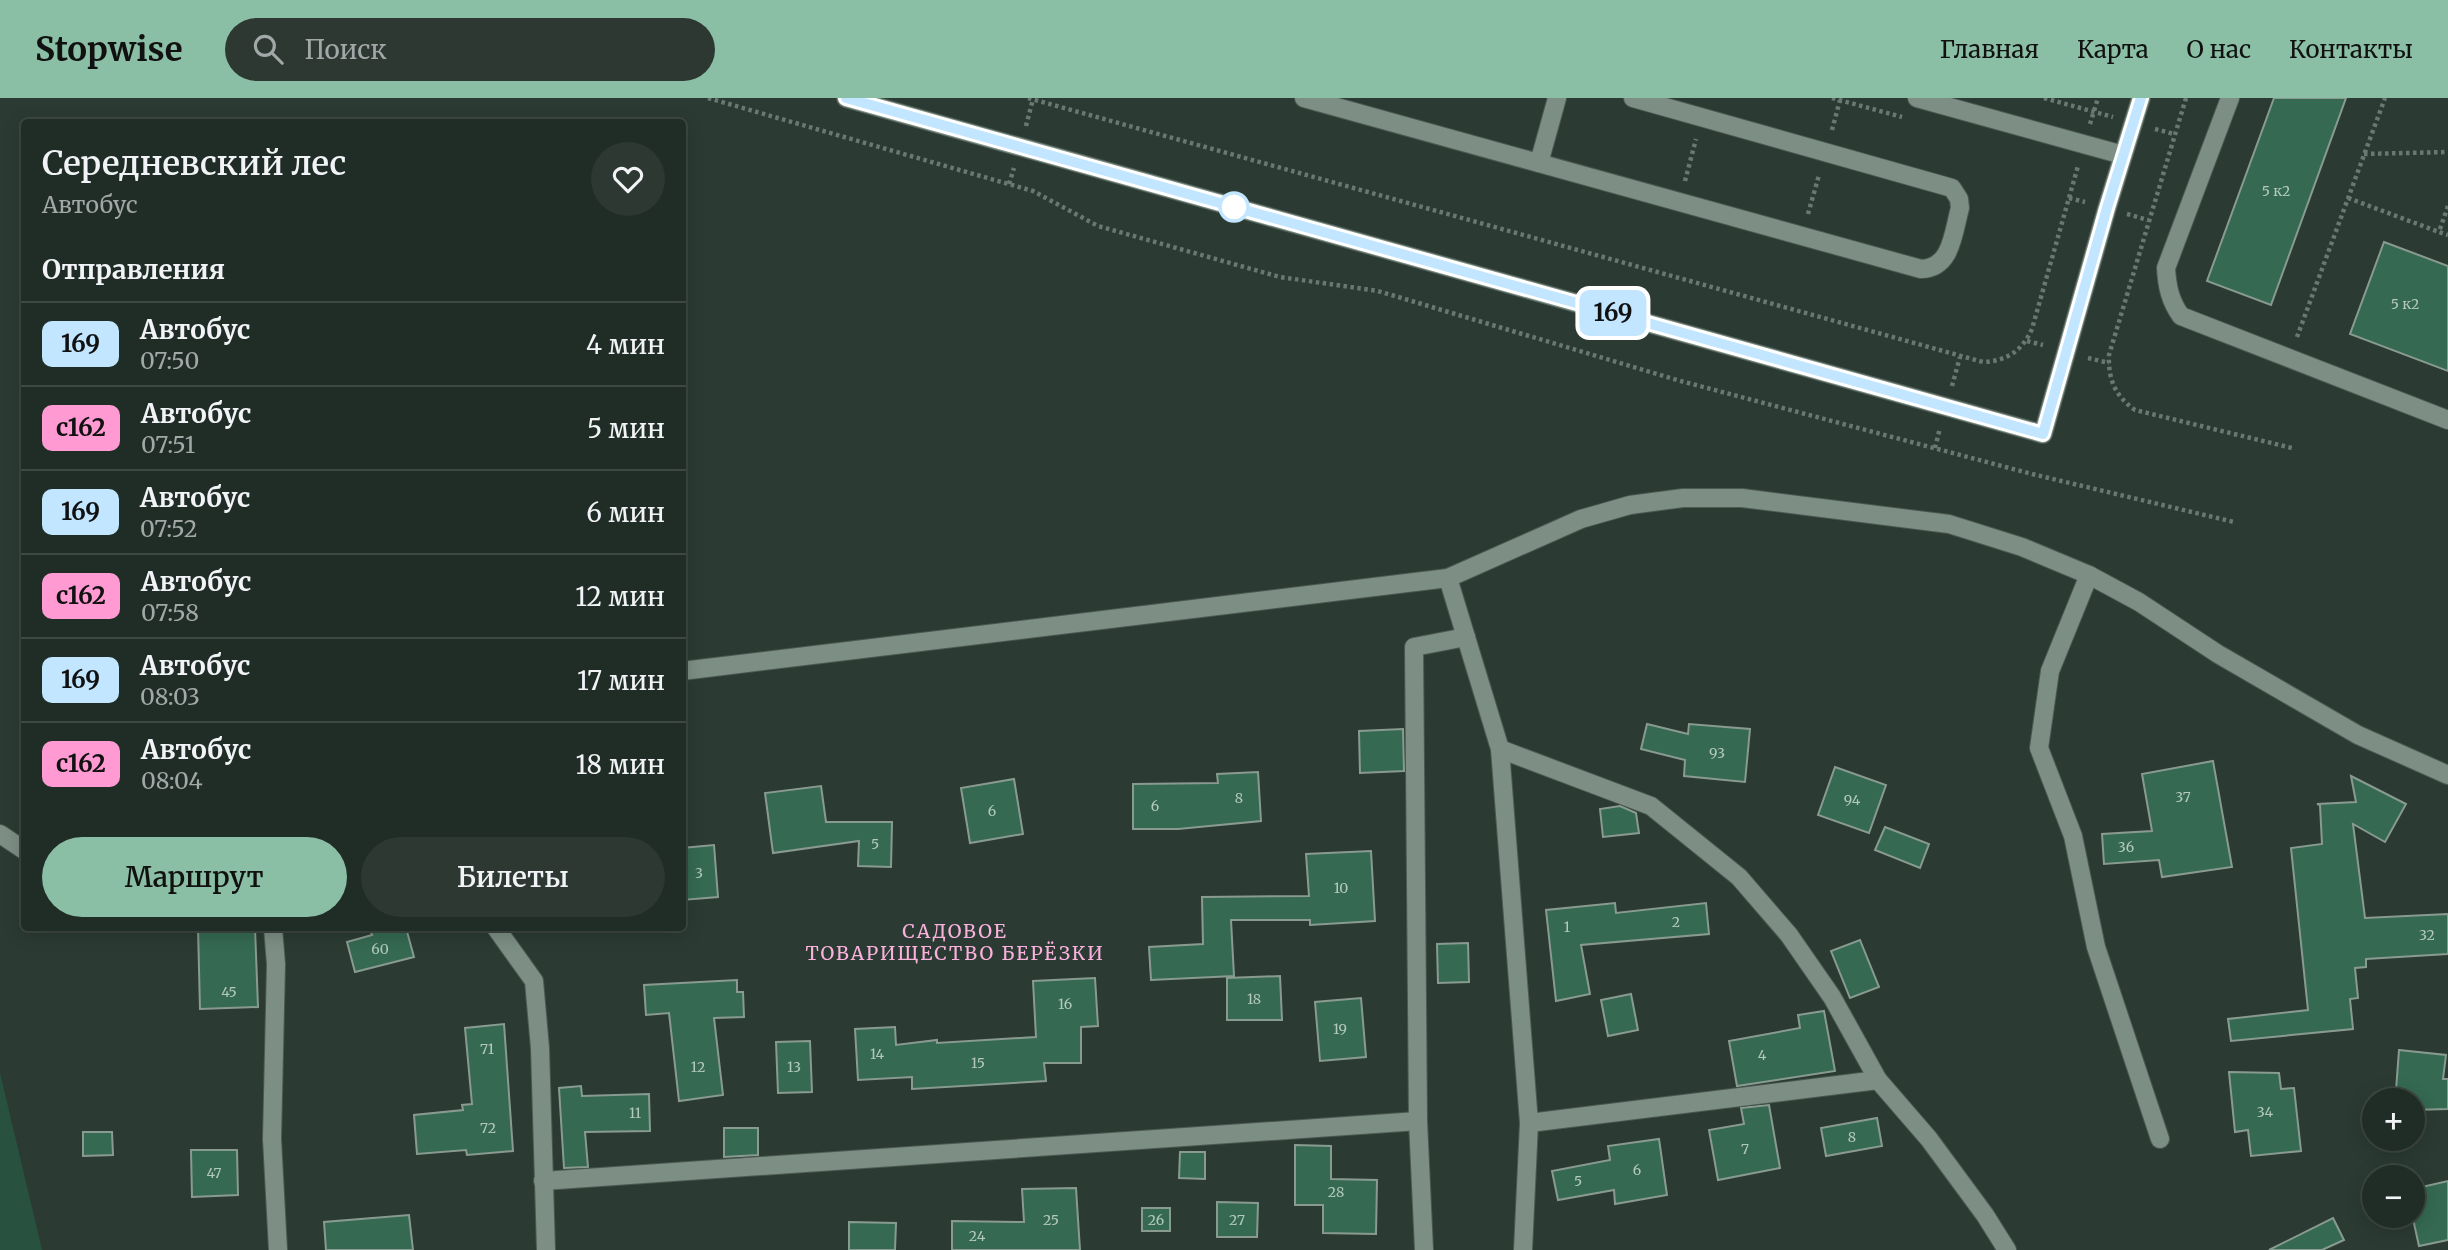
<!DOCTYPE html>
<html lang="ru">
<meta charset="utf-8">
<style>
:root{--surface:#202c26;--page:#2d3832;--text:#f1f3f6;--muted:#a2a7a7;--line:#3d4843;--accent:#8abfa5}
body{margin:0;font-family:Merriweather,serif;background:var(--page);color:var(--text);height:100vh;display:flex;flex-direction:column;font-size:26px;white-space:nowrap}
*{box-sizing:border-box;margin:0}
p{font-size:23px;color:var(--muted)}
.icon{flex:none;width:38px;height:38px;fill:none;stroke:currentColor;stroke-width:2;stroke-linecap:round;stroke-linejoin:round}
.map{position:relative;flex:1;overflow:hidden}
.sheet{position:absolute;left:21px;top:21px;width:665px;height:812px;display:flex;flex-direction:column;background:var(--surface);border-radius:7px;box-shadow:0 4px 18px #0003,0 0 0 2px var(--line)}
.sheet>*{flex:none}
.badge{padding:0 14px;border-radius:10px;font-size:24px;line-height:46px}
.tools{position:absolute;left:2362px;top:990px;display:grid;gap:14px}
.tools a{display:grid;place-items:center;width:63px;height:63px;border-radius:50%;background:var(--surface);box-shadow:0 4px 18px #0003,0 0 0 2px var(--line);font-size:35px}
.map>.badge{position:absolute;translate:-50% -50%;box-shadow:0 0 0 4px #fff}
h2{padding:0 21px;font-size:26px;line-height:63px}
.round{display:grid;place-items:center;flex:none;width:74px;height:74px;border-radius:37px;background:var(--page)}
.summary{display:flex;align-items:center;justify-content:space-between;height:119px;padding:0 21px}
h1{font-size:33px;font-weight:600;line-height:52px}
.cta{display:flex;gap:14px;margin-top:auto;padding:14px 21px}
.cta a{flex:1;height:80px;border-radius:42px;background:var(--accent);color:#111;font-size:28px;font-weight:600;line-height:80px;text-align:center}
.cta a+a{background:var(--page);color:var(--text)}
ul{padding:0;list-style:none}
li{display:flex;align-items:center;gap:21px;height:84px;padding:0 21px;border-top:2px solid var(--line)}
li div{flex:1}
li b{display:block;font-size:26px}
li em{font-style:normal}
li .badge{min-width:77px;font-weight:700;text-align:center}
header{display:flex;align-items:center;gap:42px;box-sizing:border-box;height:98px;padding:0 35px;background:var(--accent);color:#111}
header strong{font-size:33px}
nav{display:flex;gap:38px;margin-inline-start:auto;font-size:24px}
.search{width:490px;height:63px;background:var(--page);display:flex;align-items:center;gap:18px;box-sizing:border-box;padding:0 24px;border-radius:38px;color:var(--muted);font-size:26px}
.map>svg:first-child{display:block}
.green{fill:#28523f}
.building{fill:#356952;stroke:#899b91;stroke-width:2}
.lines{fill:none;stroke-linecap:round;stroke-linejoin:round}
.minor-casing{stroke:#4c5953;stroke-width:20}
.path{stroke:#6a7871;stroke-width:4.5;stroke-dasharray:3.5 3.5;stroke-linecap:butt}
.minor{stroke:#7d8f85;stroke-width:18}
.line-casing{stroke:#fff;stroke-width:16}
.line{stroke:#c2e6ff;stroke-width:10}
.stop-dot{fill:#fff;stroke:#c2e6ff;stroke-width:3.5}
.labels{text-anchor:middle;dominant-baseline:central;stroke-width:6;stroke-linejoin:round;paint-order:stroke}
.number-label{font-size:14px;fill:#b3c8be}
.neighbourhood-label{font-size:19px;letter-spacing:2px;fill:#fab2dd;stroke:#2b3b33}
</style>
<header>
<strong>Stopwise</strong>
<div class="search"><svg class="icon" aria-label="search" viewBox="0 0 24 24"><circle cx="10" cy="10" r="6"/><path d="M15 15l6 6"/></svg>Поиск</div>
<nav><a>Главная</a><a>Карта</a><a>О нас</a><a>Контакты</a></nav>
</header>
<div class="map">
<svg width="2448" height="1152" viewBox="0 0 2448 1152">
<rect width="100%" height="100%" fill="#2b3b33"/>
<!-- green -->
<polygon class="green" points="0,975 42,1152 0,1152"/>
<!-- building -->
<g class="building">
<polygon points="2274,0 2346,0 2271,207 2207,183"/>
<polygon points="2384,144 2448,168 2448,273 2350,236"/>
<polygon points="1647,626 1688,636 1689,626 1750,631 1745,684 1684,678 1685,662 1641,651"/>
<polygon points="1403,631 1404,673 1360,675 1359,633"/>
<polygon points="2213,663 2232,769 2162,779 2159,762 2104,766 2102,736 2152,733 2142,676"/>
<polygon points="1835,669 1886,687 1869,735 1818,717"/>
<polygon points="1258,674 1261,723 1178,731 1133,731 1133,686 1218,685 1217,676"/>
<polygon points="2351,678 2406,706 2385,744 2353,726 2365,820 2448,816 2448,856 2366,861 2366,869 2355,870 2358,900 2350,901 2353,931 2231,943 2228,921 2308,912 2291,750 2322,746 2320,707 2317,706 2356,704"/>
<polygon points="1014,681 1023,736 970,745 961,690"/>
<polygon points="821,688 826,724 892,724 891,769 858,768 859,743 773,755 765,695"/>
<polygon points="1620,708 1636,715 1639,735 1603,739 1600,711"/>
<polygon points="1885,729 1929,746 1920,770 1875,752"/>
<polygon points="714,747 718,799 682,802 682,750"/>
<polygon points="1371,753 1375,823 1310,827 1310,822 1231,822 1234,878 1151,882 1149,849 1203,846 1202,799 1309,798 1306,756"/>
<polygon points="1615,805 1616,815 1706,805 1709,836 1581,847 1590,896 1556,903 1546,812"/>
<polygon points="198,830 255,830 258,909 200,911"/>
<polygon points="370,830 406,830 414,859 355,874 347,844 372,837"/>
<polygon points="1860,842 1879,889 1850,900 1831,853"/>
<polygon points="1468,845 1469,884 1438,885 1437,846"/>
<polygon points="1280,878 1282,922 1227,922 1227,880"/>
<polygon points="1095,880 1098,928 1081,929 1081,965 1044,965 1046,983 912,991 912,979 858,982 855,931 895,929 896,947 937,942 937,945 1036,939 1033,883"/>
<polygon points="737,882 737,894 743,894 744,919 714,920 723,997 679,1003 669,915 646,917 644,887"/>
<polygon points="1631,896 1638,932 1608,938 1601,902"/>
<polygon points="1361,900 1366,959 1320,963 1315,904"/>
<polygon points="1824,913 1835,973 1737,988 1729,943 1800,930 1798,917"/>
<polygon points="504,926 513,1053 467,1057 466,1052 417,1056 414,1017 463,1012 462,1007 472,1006 465,930"/>
<polygon points="810,943 812,994 778,995 776,944"/>
<polygon points="2399,952 2446,957 2443,981 2448,981 2448,1011 2413,1012 2413,1003 2400,1003 2399,992 2396,992"/>
<polygon points="2229,974 2279,975 2281,991 2294,990 2301,1053 2251,1058 2248,1032 2235,1034"/>
<polygon points="581,988 582,998 649,996 650,1033 585,1034 588,1069 564,1070 559,990"/>
<polygon points="1769,1007 1780,1070 1718,1082 1709,1032 1744,1026 1741,1010"/>
<polygon points="1877,1020 1882,1048 1826,1058 1821,1030"/>
<polygon points="724,1030 758,1030 758,1057 724,1059"/>
<polygon points="83,1034 112,1034 113,1057 83,1058"/>
<polygon points="1659,1041 1667,1097 1615,1106 1614,1092 1558,1102 1552,1073 1610,1062 1608,1048"/>
<polygon points="1295,1047 1331,1048 1331,1081 1377,1082 1376,1136 1323,1135 1323,1107 1295,1107"/>
<polygon points="191,1052 237,1052 238,1097 192,1099"/>
<polygon points="1180,1054 1205,1054 1205,1081 1179,1080"/>
<polygon points="2448,1083 2448,1142 2419,1148 2413,1121 2413,1091"/>
<polygon points="1076,1090 1080,1152 952,1152 952,1123 1024,1124 1022,1091"/>
<polygon points="1217,1104 1258,1105 1257,1139 1217,1139"/>
<rect x="1142" y="1110" width="28" height="23"/>
<polygon points="409,1117 413,1152 326,1152 324,1124"/>
<polygon points="2333,1120 2344,1142 2322,1152 2269,1152"/>
<polygon points="849,1124 896,1125 895,1152 849,1152"/>
</g>
<g class="lines">
<defs>
<g id="minor">
<polyline points="846,0 2043,336 2107,110 2141,0"/>
<path d="M 1304,0 L 1921,171 C 1952,170 1953,135 1960,110 L 1959,101 L 1952,90 L 1633,0"/>
<polyline points="1917,0 2123,57"/>
<path d="M 2230,0 L 2166,170 C 2167,188 2170,203 2181,218 L 2448,322"/>
<polyline points="1539,65 1557,0"/>
<polyline points="2089,477 2050,573 2039,650 2073,738 2096,849 2160,1041"/>
<polyline points="1448,480 1500,651 1529,1025 1523,1152"/>
<polyline points="682,573 1448,480 1581,421 1630,407 1683,400 1742,400 1949,426 2022,449 2089,477 2139,504 2218,556 2358,637 2448,677"/>
<polyline points="1500,651 1651,708 1739,779 1789,837 1832,899 1878,982 1929,1041 1985,1117 2007,1152"/>
<polyline points="0,736 24,752"/>
<polyline points="273,830 276,866 272,1041 278,1152"/>
<polyline points="496,830 534,883 540,950 546,1152"/>
<polyline points="1529,1025 1878,982"/>
<polyline points="543,1083 1418,1023"/>
<polyline points="1424,1152 1418,1023 1414,549 1466,539"/>
</g>
</defs>
<!-- minor casing -->
<use href="#minor" class="minor-casing"/>
<!-- path -->
<g class="path">
<polyline points="708,0 1033,93 1098,128 1280,179 1378,193 1677,282 2032,376 2234,424"/>
<path d="M 1028,0 L 1983,264 C 2007,263 2022,253 2032,231 L 2078,68"/>
<polyline points="1832,0 1902,19"/>
<polyline points="2044,0 2113,19"/>
<path d="M 2186,0 L 2109,257 C 2108,281 2115,298 2135,312 L 2292,350"/>
<polyline points="2090,26 2098,0"/>
<polyline points="1026,28 1033,1"/>
<polyline points="2155,31 2174,36"/>
<polyline points="1832,32 1840,2"/>
<polyline points="2364,56 2448,54"/>
<polyline points="1685,83 1696,41"/>
<polyline points="1009,86 1014,70"/>
<polyline points="2069,100 2085,104"/>
<polyline points="2348,100 2439,134"/>
<polyline points="2448,108 2439,134 2448,137"/>
<polyline points="1808,116 1819,77"/>
<polyline points="2127,116 2148,122"/>
<polyline points="2297,239 2385,0"/>
<polyline points="2027,243 2043,247"/>
<polyline points="2088,260 2109,265"/>
<polyline points="1952,288 1960,259"/>
<polyline points="1935,350 1940,330"/>
</g>
<!-- minor -->
<use href="#minor" class="minor"/>
</g>
<g class="lines">
<defs>
<polyline id="line" points="846,0 2043,336 2107,110 2141,0"/>
</defs>
<!-- line casing -->
<use href="#line" class="line-casing"/>
<!-- line -->
<use href="#line" class="line"/>
</g>
<!-- markers -->
<circle class="stop-dot" cx="1234" cy="109" r="14"/>
<g class="labels">
<!-- number labels -->
<g class="number-label">
<text x="2276" y="93">5 к2</text>
<text x="2405" y="206">5 к2</text>
<text x="1717" y="655">93</text>
<text x="2183" y="699">37</text>
<text x="1239" y="700">8</text>
<text x="1852" y="702">94</text>
<text x="1155" y="708">6</text>
<text x="992" y="713">6</text>
<text x="875" y="746">5</text>
<text x="2126" y="749">36</text>
<text x="699" y="775">3</text>
<text x="1341" y="790">10</text>
<text x="1676" y="824">2</text>
<text x="1567" y="829">1</text>
<text x="2427" y="837">32</text>
<text x="380" y="851">60</text>
<text x="229" y="894">45</text>
<text x="1254" y="901">18</text>
<text x="1065" y="906">16</text>
<text x="1340" y="931">19</text>
<text x="487" y="951">71</text>
<text x="877" y="956">14</text>
<text x="1762" y="957">4</text>
<text x="978" y="965">15</text>
<text x="698" y="969">12</text>
<text x="794" y="969">13</text>
<text x="2265" y="1014">34</text>
<text x="635" y="1015">11</text>
<text x="488" y="1030">72</text>
<text x="1852" y="1039">8</text>
<text x="1745" y="1051">7</text>
<text x="1637" y="1072">6</text>
<text x="214" y="1075">47</text>
<text x="1578" y="1083">5</text>
<text x="1336" y="1094">28</text>
<text x="1051" y="1122">25</text>
<text x="1156" y="1122">26</text>
<text x="1237" y="1122">27</text>
<text x="977" y="1138">24</text>
</g>
<!-- neighbourhood labels -->
<g class="neighbourhood-label">
<text x="955" y="833">САДОВОЕ<tspan x="955" dy="22">ТОВАРИЩЕСТВО БЕРЁЗКИ</tspan></text>
</g>
</g>
</svg>
<div class="tools">
<a>+</a>
<a>−</a>
</div>
<b class="badge" style="left:1613px;top:215px;background:#c2e6ff;color:#111">169</b>
<section class="sheet">
<div class="summary"><div><h1>Середневский лес</h1><p>Автобус</p></div><a class="round"><svg class="icon" aria-label="heart" viewBox="0 0 24 24"><path d="M12 20l-8-8c-3-5 5-10 8-4 3-6 11-1 8 4z"/></svg></a></div>
<h2>Отправления</h2>
<ul>
<li><span class="badge" style="background:#c2e6ff;color:#111">169</span><div><b>Автобус</b><p>07:50</p></div><em>4 мин</em></li>
<li><span class="badge" style="background:#ff9ad2;color:#111">с162</span><div><b>Автобус</b><p>07:51</p></div><em>5 мин</em></li>
<li><span class="badge" style="background:#c2e6ff;color:#111">169</span><div><b>Автобус</b><p>07:52</p></div><em>6 мин</em></li>
<li><span class="badge" style="background:#ff9ad2;color:#111">с162</span><div><b>Автобус</b><p>07:58</p></div><em>12 мин</em></li>
<li><span class="badge" style="background:#c2e6ff;color:#111">169</span><div><b>Автобус</b><p>08:03</p></div><em>17 мин</em></li>
<li><span class="badge" style="background:#ff9ad2;color:#111">с162</span><div><b>Автобус</b><p>08:04</p></div><em>18 мин</em></li>
</ul>
<div class="cta"><a>Маршрут</a><a>Билеты</a></div>
</section>
</div>
